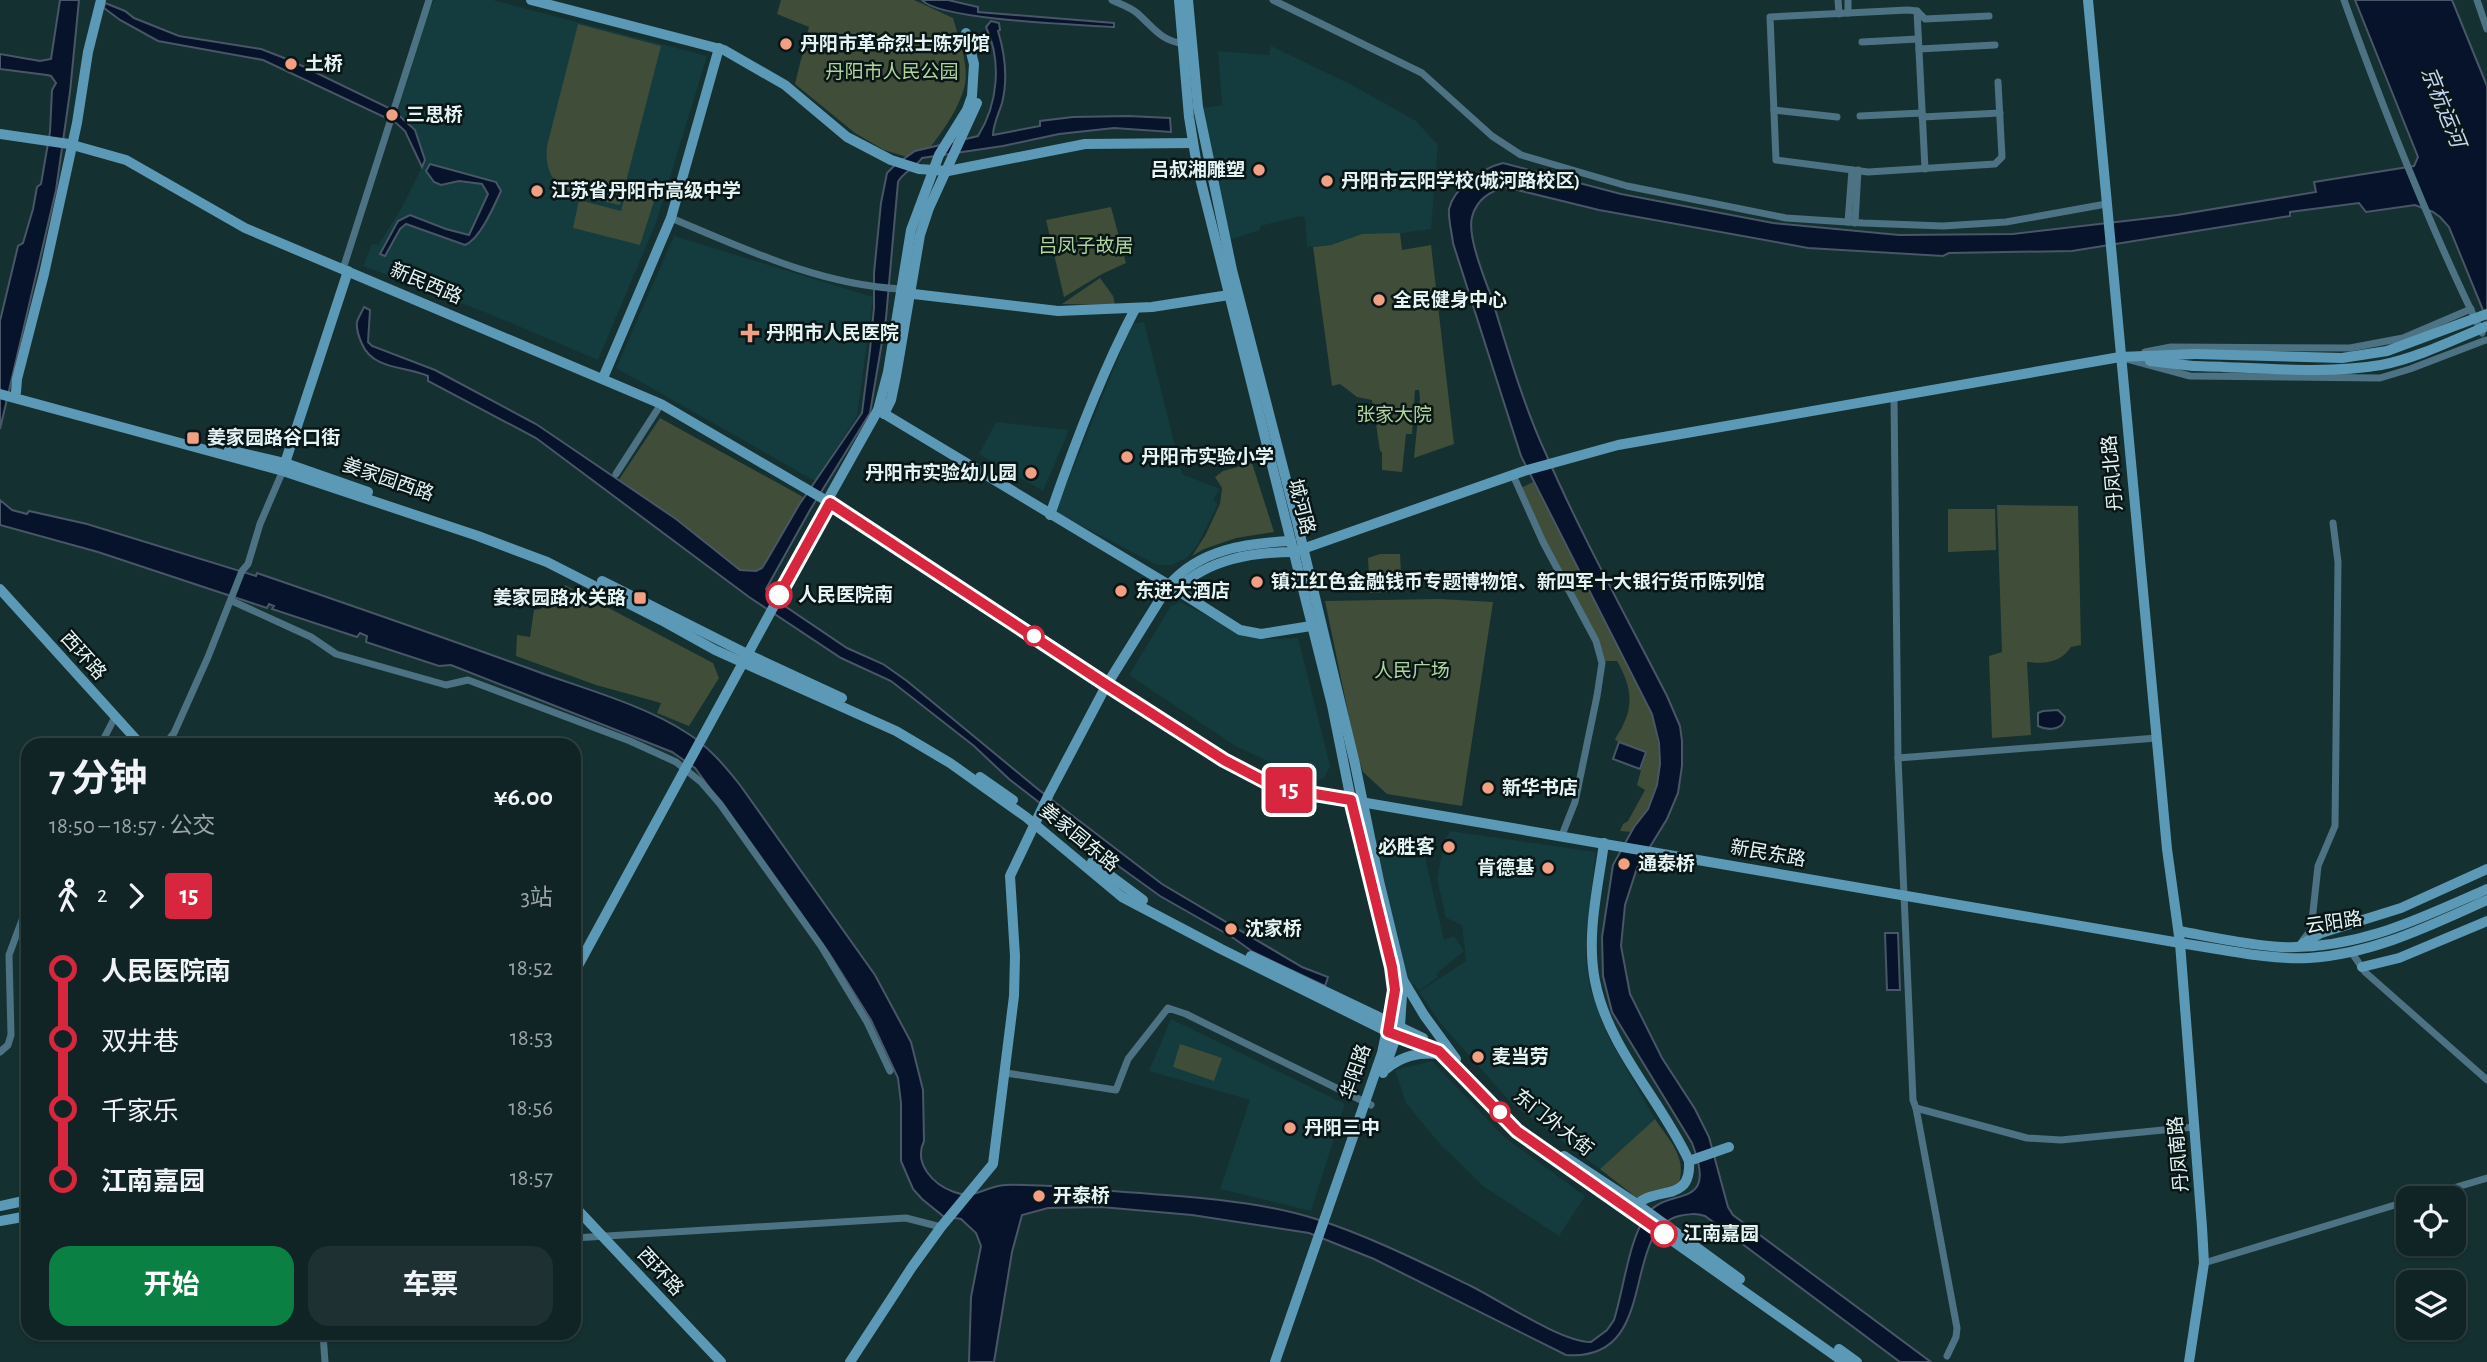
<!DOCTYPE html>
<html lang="zh">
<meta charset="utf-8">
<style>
:root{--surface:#102425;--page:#1e3032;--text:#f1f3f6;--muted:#9ca4a7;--line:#304142;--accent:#0b8043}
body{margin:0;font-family:"Alegreya Sans","Noto Sans SC",sans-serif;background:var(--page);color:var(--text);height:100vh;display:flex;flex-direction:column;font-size:26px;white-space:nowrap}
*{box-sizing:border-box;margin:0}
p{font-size:23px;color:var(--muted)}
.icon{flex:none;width:38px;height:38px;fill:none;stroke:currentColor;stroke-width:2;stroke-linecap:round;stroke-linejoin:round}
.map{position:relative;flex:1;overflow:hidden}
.side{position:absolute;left:21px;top:738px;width:560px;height:602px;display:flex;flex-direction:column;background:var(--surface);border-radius:21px;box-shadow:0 2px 5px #0004,0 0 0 2px var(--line)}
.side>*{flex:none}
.badge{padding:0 14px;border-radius:5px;font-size:24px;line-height:46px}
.fabs{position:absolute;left:2396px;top:1186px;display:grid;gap:14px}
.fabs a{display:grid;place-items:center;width:70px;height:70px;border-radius:14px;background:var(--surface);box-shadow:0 2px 5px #0004,0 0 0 2px var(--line);font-size:35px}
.map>.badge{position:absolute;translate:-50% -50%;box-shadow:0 0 0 4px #fff}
.legs{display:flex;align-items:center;gap:10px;height:77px;padding:0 28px;font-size:23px}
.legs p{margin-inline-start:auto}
.headline{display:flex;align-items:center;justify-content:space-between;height:119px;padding:0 28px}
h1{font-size:38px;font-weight:700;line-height:52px}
.button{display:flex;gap:14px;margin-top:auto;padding:14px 28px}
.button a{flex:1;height:80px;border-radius:21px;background:var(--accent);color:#fff;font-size:28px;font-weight:700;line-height:80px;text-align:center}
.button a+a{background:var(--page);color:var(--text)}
ul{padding:0 28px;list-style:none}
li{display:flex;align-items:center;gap:24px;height:70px;font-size:26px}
li i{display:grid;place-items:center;width:10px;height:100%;margin:0 9px;background:currentColor}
li i::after{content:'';width:18px;height:18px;margin:-9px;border:5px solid;border-radius:50%;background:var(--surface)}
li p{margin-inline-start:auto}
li:first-child i{background:linear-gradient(#0000 50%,currentColor 0)}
li:last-child i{background:linear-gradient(currentColor 50%,#0000 0)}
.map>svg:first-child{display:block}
.built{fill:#143b3d}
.green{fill:#404d39}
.water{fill:#06132b;stroke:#495667;stroke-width:2}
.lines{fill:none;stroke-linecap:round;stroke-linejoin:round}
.street{stroke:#4c7283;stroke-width:7}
.secondary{stroke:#5c99b6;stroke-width:10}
.secondary-bridge{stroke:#5c99b6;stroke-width:10}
.line-1-casing{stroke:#fff;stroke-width:16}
.line-1{stroke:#d7263d;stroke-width:10}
.poi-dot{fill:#f39f83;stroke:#0a1616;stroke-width:2.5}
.stop-1-dot{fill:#fff;stroke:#d7263d;stroke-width:3.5}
.labels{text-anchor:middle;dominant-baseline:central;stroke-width:5;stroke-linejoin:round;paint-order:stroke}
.poi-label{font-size:19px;font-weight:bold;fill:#e4f4f4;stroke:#0a1616;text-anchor:start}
.park-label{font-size:19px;fill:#b1d49e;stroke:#0a1616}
.street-label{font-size:19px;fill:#e4f4f4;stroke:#0a1616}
.stop-label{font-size:19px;font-weight:bold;fill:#e4f4f4;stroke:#0a1616;text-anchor:start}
.water-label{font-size:21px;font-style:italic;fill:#c2d5f6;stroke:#0a1616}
</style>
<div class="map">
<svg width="2487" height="1362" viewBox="0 0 2487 1362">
<rect width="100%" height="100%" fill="#153031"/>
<!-- built -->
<g class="built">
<polygon points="435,0 493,0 707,56 656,223 598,360 492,315 363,266 372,244 378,245 400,211 422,167 415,130 397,114 429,9"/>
<polygon points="1271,46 1354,86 1416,121 1438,145 1431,229 1388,235 1362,234 1331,245 1307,247 1305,218 1302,216 1260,226 1260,230 1229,240 1203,108 1222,105 1218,51 1269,55"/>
<polygon points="674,236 873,297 857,416 815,481 616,368"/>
<polygon points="1144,322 1182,474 1220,489 1213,500 1218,504 1198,544 1188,557 1172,565 1157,565 1055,512 1132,324"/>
<polygon points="996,422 1069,430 1043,491 979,454"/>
<polygon points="1180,602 1251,637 1267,639 1298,638 1330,766 1324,778 1318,780 1298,775 1237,747 1129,675 1171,606"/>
<polygon points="1450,831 1596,852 1586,934 1586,960 1590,988 1608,1036 1655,1119 1600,1169 1513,1105 1441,1024 1419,992 1466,961 1462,925 1446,918 1437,879 1444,842"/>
<polygon points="1421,840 1444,940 1454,936 1464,951 1436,974 1438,977 1419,991 1414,984 1411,985 1405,975 1376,850"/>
<polygon points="1171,1019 1345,1104 1311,1211 1220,1189 1250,1100 1149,1071"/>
<polygon points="1432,1061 1504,1137 1585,1196 1559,1236 1483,1186 1439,1143 1406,1103 1395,1070"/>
</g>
<!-- green -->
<g class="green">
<path d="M 781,0 L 914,0 L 953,18 C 958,36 969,65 965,84 C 959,112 937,138 920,161 L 884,150 L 855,133 L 795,84 L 809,27 L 777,14 Z"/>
<path d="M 578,24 L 661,46 L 620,205 C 583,196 542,195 547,146 Z"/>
<polygon points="628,184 657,192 640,245 573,228 579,200 621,211"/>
<polygon points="1111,207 1126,263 1102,274 1064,297 1046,220"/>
<polygon points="1400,233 1402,250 1431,245 1454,444 1414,458 1420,398 1419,390 1415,390 1412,434 1406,434 1402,472 1382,470 1382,452 1380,451 1376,424 1371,423 1372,400 1357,397 1340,384 1332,386 1313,247 1331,245 1362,234"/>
<polygon points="1100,278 1113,296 1115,305 1062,304"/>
<polygon points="660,418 805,498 762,568 756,571 740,571 676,519 618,481"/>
<polygon points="1252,463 1274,532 1236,538 1204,549 1192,556 1205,536 1220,504 1222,488 1215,477 1223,471"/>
<path d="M 1535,481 L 1652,714 C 1660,746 1665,779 1647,810 C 1643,817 1636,824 1632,832 L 1620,831 L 1623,824 L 1628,821 L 1645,790 L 1637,785 L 1646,752 L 1615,740 C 1617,734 1621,731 1623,725 C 1635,702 1629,682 1617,661 L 1605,661 L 1544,541 L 1521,488 Z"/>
<path d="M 1997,505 L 2078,506 L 2081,645 L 2071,647 C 2060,663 2045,664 2027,662 L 2031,735 L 1992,738 L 1989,656 L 2002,652 Z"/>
<polygon points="1948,509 1995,509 1996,550 1948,552"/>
<polygon points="1380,554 1400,554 1402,591 1370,593 1368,558"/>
<polygon points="565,585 713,663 719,678 689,726 657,713 661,703 596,685 516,656 517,635 530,637 534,610 541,609 546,601 561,604"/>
<polygon points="1439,599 1493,602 1462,806 1387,794 1363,772 1356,751 1325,601"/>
<polygon points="1180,1044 1222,1058 1214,1081 1173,1067"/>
<path d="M 1655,1119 C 1669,1140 1687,1157 1679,1183 L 1637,1198 L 1600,1169 Z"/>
</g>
<!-- water -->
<g class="water">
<polygon points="60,0 79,0 70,92 56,190 0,429 0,321 18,246 23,243 33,209 37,187 41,184 50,132 52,90 56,83 51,76 47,75 0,69 0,54 40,61 51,59"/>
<path d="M 922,0 L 948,0 L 978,7 L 978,12 L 1114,23 L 1114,27 C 1082,25 938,20 922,0 Z"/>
<path d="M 2355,0 L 2452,0 L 2487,86 L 2487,320 L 2449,227 L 2440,217 L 2433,212 L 2415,205 L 2366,212 L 2359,203 L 2290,212 L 2290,216 L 2072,251 L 1949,253 L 1943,256 L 1808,248 L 1781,243 L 1599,210 L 1505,187 C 1489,192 1477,199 1472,217 C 1467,237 1485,279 1492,299 C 1508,351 1523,404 1546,454 C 1582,537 1626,616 1667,696 L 1680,726 L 1682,741 L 1682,766 L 1678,793 L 1667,819 L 1637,868 L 1625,905 L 1621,946 L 1630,994 L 1662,1058 L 1695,1109 L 1709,1137 L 1728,1207 L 1733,1215 L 1931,1362 L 1900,1362 L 1705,1216 C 1695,1213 1689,1214 1679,1216 C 1619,1231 1662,1362 1566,1355 L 1374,1259 L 1309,1233 L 1192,1215 L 1101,1207 L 1048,1208 L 1022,1215 L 1012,1252 L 994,1362 L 969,1362 L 971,1297 L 981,1246 L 976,1233 L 961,1219 L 943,1216 L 922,1199 L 913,1189 L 901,1161 L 901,1103 L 898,1078 L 871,1020 L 829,953 L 695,768 L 672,752 L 451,665 L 439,666 L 366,642 L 367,636 L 360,633 L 357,637 L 272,609 L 274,606 L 269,604 L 267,608 L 98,552 L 0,525 L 0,500 L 12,510 L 27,514 L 29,511 L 87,524 L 256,576 L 257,573 C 353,606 449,639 544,674 C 589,690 648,707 687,733 C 708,746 725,766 740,785 L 875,975 L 911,1042 L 923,1090 L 924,1141 C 913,1164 934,1185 954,1192 C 976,1200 985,1186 1005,1185 C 1035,1184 1065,1187 1095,1190 C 1130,1192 1166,1195 1201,1198 C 1240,1202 1278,1207 1316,1219 C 1369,1236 1421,1262 1471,1286 C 1501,1301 1561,1342 1591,1342 L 1607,1330 L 1614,1320 C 1624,1288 1628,1244 1645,1217 C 1666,1183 1720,1215 1692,1143 L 1612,1012 L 1603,976 L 1602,937 L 1613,865 L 1634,827 L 1648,809 L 1657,785 L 1660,764 L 1659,743 L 1652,714 L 1521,456 L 1453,243 C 1452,233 1448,219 1449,209 C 1454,187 1483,168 1503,163 L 1621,194 L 1773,223 L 1899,235 L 2013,234 L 2177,215 L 2316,192 L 2314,182 L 2414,166 L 2418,157 Z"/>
<polygon points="105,3 125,11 134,18 179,36 261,49 292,61 393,110 415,130 425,160 422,167 405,131 395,122 263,60 158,41 120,20 104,8"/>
<path d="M 991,21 L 999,23 L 1000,30 L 998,31 C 1005,54 1008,79 1002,103 C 999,113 993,125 993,135 L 1040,126 L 1040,121 L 1073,117 L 1128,116 L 1170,118 L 1171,132 L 1114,128 L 1059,134 L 1003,146 L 922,158 C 914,169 903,172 898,182 L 886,318 L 870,413 L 810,510 L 766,589 L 770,596 L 847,648 L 883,664 L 907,681 L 1039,790 L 1162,884 L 1302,967 L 1328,977 L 1325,986 L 1253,952 L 1232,937 L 1160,896 L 1110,860 L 1111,859 L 1100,850 L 1098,852 L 1071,827 L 1009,779 L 974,746 L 891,681 L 841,658 L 749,597 L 536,438 L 428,381 L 428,376 C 406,366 373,370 362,344 C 359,337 356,330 357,322 C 358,318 362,312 364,307 L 370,310 L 368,342 L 372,346 L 435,370 L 536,424 L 676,519 L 740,570 L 756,571 L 762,568 L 767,560 L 799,505 L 862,413 L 870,350 L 874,308 L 874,273 L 881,203 L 887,173 L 895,165 L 915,151 L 978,136 C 998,104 1002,61 986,27 Z"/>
<path d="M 430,164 L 496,182 L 501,191 C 494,206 480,239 465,245 L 406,224 L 400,229 L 385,256 L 380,254 L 398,221 L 410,215 L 446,229 L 469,235 L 488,194 L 482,184 L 459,181 L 441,185 L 434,182 L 426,171 Z"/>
<path d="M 2058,710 L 2065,717 C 2064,730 2048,731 2038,726 L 2038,713 L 2043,711 Z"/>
<polygon points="1619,742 1646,752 1640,769 1613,759"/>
<polygon points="1885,933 1898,933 1900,990 1887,990"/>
</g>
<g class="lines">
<!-- street -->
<g class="street">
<path d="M 1112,0 C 1120,4 1130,7 1137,13 C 1155,29 1159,39 1183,44"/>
<polyline points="1273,0 1422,73 1492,136 1521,155 1627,186 1786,218 1863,223 1943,226 2006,222 2106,204"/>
<polyline points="1838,0 1839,14"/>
<polyline points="1848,0 1848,13"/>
<path d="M 2344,0 C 2385,114 2429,225 2482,333"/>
<polyline points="2477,0 2487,29"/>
<polyline points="1917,11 1925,169"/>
<polyline points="1989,16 1925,19 1917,11 1908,10 1770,17 1776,160 1868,172 1995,164 2002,157 1998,82"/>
<polyline points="1862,42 1918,39"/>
<polyline points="1919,49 1995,45"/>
<polyline points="1774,110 1837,117"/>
<polyline points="1860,116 1922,113"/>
<polyline points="1922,117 2000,113"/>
<path d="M 671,218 C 745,249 820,285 901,289"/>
<polyline points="1848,222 1852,170"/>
<polyline points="1855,223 1858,170"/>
<polyline points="343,269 429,0"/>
<polyline points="2145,352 2171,347 2350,348 2403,338 2471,309"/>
<polyline points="2127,359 2190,376 2380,378 2410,369 2486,340"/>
<polyline points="1894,397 1898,758 1913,1100 1916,1108 2027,1138 2061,1140 2194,1127"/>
<polyline points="616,474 661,404"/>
<polyline points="1513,475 1543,542 1596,641 1602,663 1597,696 1575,802 1562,835"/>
<polyline points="232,601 311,637 336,654 446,685 468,680 630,741 676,762 701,782 720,804 821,946 867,1022 890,1071"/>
<polyline points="100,746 115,717"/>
<polyline points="164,746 174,733 208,657 242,571 248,564 260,524 284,468"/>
<polyline points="1898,758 2157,738"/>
<polyline points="2303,940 2311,930 2318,866 2335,826 2338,562 2333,523"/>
<polyline points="2352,953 2365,972 2487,1080"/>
<polyline points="0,1052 8,1045 11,1035 9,955 28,904"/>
<polyline points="1006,1073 1116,1090 1128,1059 1168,1008 1186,1014 1371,1105"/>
<polyline points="1916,1108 1957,1328 1956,1337 1947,1356"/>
<polyline points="2416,1199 2487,1178"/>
<polyline points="574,1238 906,1218 941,1227"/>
<polyline points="2204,1263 2408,1201"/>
<polyline points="323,1334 325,1362"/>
</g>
<!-- secondary -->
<g class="secondary">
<polyline points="531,0 724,50 785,85 847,137 891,160 919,169 948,171 1085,144 1193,143"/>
<polyline points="1179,0 1189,117 1197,166 1332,705 1351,800 1373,885"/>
<polyline points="1188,0 1198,107 1232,270 1297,522 1355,764 1379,881 1403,980 1424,1015 1456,1059"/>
<polyline points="2088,0 2167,849 2180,943 2202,1227 2204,1263 2189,1362"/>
<path d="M 0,134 L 69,144 L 126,160 L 245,228 L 661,404 L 827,501 L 978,599 L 1106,686 L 1224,760 L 1266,782 L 1291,790 L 2180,943 C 2222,949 2267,960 2309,958 C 2373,954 2429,926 2487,900"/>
<polyline points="905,293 1058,311 1152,307 1229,295"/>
<polyline points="2150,361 2193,366"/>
<polyline points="603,378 671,218 719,48"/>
<polyline points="16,392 17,379 44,274 77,123 88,52 101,0"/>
<polyline points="0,394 283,471 478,536 547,562 661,620 715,650 896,731 950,763 1026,817 1122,897 1221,949 1388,1032 1439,1051 1517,1131 1844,1362"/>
<polyline points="878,410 1169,585 1240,630 1261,634 1311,626"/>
<polyline points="884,414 891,400 896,376 920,235 929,208 977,103"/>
<polyline points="229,450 285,463 368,492"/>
<polyline points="285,463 348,271"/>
<polyline points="827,501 878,410 888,372 911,230 939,155 967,110 972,96 974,64 966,33"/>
<path d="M 1050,515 C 1074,445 1101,374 1135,309"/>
<polyline points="602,581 747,654 842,698"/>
<polyline points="0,589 142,746"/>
<path d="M 1177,589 C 1209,559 1252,552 1294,552 L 1524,471 L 1618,445 L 2120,357 L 2195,354"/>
<polyline points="980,777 1013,800"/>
<path d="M 1604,843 C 1598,888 1586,935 1595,981 C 1608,1048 1661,1100 1689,1161"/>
<polyline points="1092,862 1143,900"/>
<path d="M 2179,931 C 2212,937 2247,945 2281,947 C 2357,950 2419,919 2487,889"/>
<polyline points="2302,944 2321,933 2401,908 2487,869"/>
<polyline points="1251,956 1423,1038"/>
<polyline points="2362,967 2399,958 2487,921"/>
<polyline points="574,973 830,503"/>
<path d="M 1386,1069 C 1402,1056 1418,1052 1439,1054"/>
<polyline points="1383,1073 1400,1026 1403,980"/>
<polyline points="1564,1156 1637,1204 1740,1279"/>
<polyline points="0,1206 28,1200"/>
<polyline points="574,1206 721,1362"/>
<path d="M 1633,1209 C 1652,1183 1692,1206 1689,1161 L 1729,1147"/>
<polyline points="0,1221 28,1216"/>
<polyline points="1839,1349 1857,1362"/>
<path d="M 850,1362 L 912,1267 L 941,1227 L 993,1164 L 1014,996 L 1015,956 L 1010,876 L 1049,794 L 1106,686 L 1169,585 C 1200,549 1247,543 1291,541"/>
<polyline points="1275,1362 1382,1053 1395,991 1389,955"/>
</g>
<!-- secondary-bridge -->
<g class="secondary-bridge">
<polyline points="2195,354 2342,358 2387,351 2487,314"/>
<path d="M 2193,366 C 2252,367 2323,375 2381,365 C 2417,358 2453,340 2487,326"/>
</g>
</g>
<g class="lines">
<defs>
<polyline id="line-1" points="779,595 830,503 1107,685 1224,760 1266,782 1291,790 1351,800 1392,967 1395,990 1388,1032 1439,1051 1517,1131 1664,1234"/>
</defs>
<!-- line-1 casing -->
<use href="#line-1" class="line-1-casing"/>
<!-- line-1 -->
<use href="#line-1" class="line-1"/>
</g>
<!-- markers -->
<g class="poi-dot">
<circle cx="786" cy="44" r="7"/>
<circle cx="291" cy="64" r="7"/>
<circle cx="392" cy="115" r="7"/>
<circle cx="1259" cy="170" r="7"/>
<circle cx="1327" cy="181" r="7"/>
<circle cx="537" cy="191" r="7"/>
<circle cx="1379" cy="300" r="7"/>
<path d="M746.5 322.5h7v7h7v7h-7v7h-7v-7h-7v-7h7z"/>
<rect x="186" y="431" width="14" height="14" rx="3.5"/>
<circle cx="1127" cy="457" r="7"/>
<circle cx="1031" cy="473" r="7"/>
<circle cx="1257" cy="582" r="7"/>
<circle cx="1121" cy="591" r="7"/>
<rect x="633" y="591" width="14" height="14" rx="3.5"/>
<circle cx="1488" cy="788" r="7"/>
<circle cx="1449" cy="847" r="7"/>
<circle cx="1624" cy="864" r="7"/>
<circle cx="1548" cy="868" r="7"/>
<circle cx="1231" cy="929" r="7"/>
<circle cx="1478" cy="1057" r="7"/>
<circle cx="1290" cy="1128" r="7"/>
<circle cx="1039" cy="1196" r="7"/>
</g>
<g class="stop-1-dot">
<circle cx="779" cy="595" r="12"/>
<circle cx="1034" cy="636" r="9"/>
<circle cx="1500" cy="1112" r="9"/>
<circle cx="1664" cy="1234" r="12"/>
</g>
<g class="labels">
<!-- poi labels -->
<g class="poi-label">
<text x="800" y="44">丹阳市革命烈士陈列馆</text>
<text x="305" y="64">土桥</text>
<text x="406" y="115">三思桥</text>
<text x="1245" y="170" text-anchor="end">吕叔湘雕塑</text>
<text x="1341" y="181">丹阳市云阳学校(城河路校区)</text>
<text x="551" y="191">江苏省丹阳市高级中学</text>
<text x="1393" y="300">全民健身中心</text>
<text x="766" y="333">丹阳市人民医院</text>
<text x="207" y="438">姜家园路谷口街</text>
<text x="1141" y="457">丹阳市实验小学</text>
<text x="1017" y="473" text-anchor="end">丹阳市实验幼儿园</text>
<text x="1271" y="582">镇江红色金融钱币专题博物馆、新四军十大银行货币陈列馆</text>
<text x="1135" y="591">东进大酒店</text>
<text x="626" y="598" text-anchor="end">姜家园路水关路</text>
<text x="1502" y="788">新华书店</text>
<text x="1435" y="847" text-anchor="end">必胜客</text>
<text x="1638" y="864">通泰桥</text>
<text x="1534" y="868" text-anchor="end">肯德基</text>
<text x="1245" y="929">沈家桥</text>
<text x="1492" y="1057">麦当劳</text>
<text x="1304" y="1128">丹阳三中</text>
<text x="1053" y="1196">开泰桥</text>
</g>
<!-- park labels -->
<g class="park-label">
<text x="892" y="72">丹阳市人民公园</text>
<text x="1086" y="246">吕凤子故居</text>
<text x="1394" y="415">张家大院</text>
<text x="1412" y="671">人民广场</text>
</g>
<!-- street labels -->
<g class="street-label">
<text transform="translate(426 284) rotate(23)">新民西路</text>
<text transform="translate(2113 473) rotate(-95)">丹凤北路</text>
<text transform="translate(388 480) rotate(19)">姜家园西路</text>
<text transform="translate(1301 507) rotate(76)">城河路</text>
<text transform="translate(83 656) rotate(48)">西环路</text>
<text transform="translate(1079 838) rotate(39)">姜家园东路</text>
<text transform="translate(1768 854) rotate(10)">新民东路</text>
<text transform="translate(2334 923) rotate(-8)">云阳路</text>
<text transform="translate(1356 1072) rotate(-71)">华阳路</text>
<text transform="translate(1553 1123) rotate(38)">东门外大街</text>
<text transform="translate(2179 1154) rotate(-95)">丹凤南路</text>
<text transform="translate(660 1272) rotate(47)">西环路</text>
</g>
<!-- stop labels -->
<g class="stop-label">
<text x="798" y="595">人民医院南</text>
<text x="1683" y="1234">江南嘉园</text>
</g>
<!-- water labels -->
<g class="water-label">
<text transform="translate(2443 107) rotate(68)">京杭运河</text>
</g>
</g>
</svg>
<div class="fabs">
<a><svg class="icon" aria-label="locate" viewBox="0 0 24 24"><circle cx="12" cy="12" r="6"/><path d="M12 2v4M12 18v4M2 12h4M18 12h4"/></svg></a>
<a><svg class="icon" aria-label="layers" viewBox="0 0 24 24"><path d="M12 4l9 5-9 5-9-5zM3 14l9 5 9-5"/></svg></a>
</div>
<b class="badge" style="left:1289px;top:790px;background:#d7263d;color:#fff">15</b>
<section class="side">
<div class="headline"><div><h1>7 分钟</h1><p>18:50 – 18:57 · 公交</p></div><b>¥6.00</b></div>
<div class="legs"><svg class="icon" aria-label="walk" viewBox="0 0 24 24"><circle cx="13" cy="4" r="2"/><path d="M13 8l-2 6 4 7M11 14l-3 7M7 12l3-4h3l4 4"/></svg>2<svg class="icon" aria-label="forward" viewBox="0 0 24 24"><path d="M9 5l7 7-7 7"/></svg><b class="badge" style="background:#d7263d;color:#fff">15</b><p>3站</p></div>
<ul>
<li><i style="color:#d7263d"></i><b>人民医院南</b><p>18:52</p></li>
<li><i style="color:#d7263d"></i><span>双井巷</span><p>18:53</p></li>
<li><i style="color:#d7263d"></i><span>千家乐</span><p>18:56</p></li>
<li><i style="color:#d7263d"></i><b>江南嘉园</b><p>18:57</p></li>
</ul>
<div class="button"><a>开始</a><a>车票</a></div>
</section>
</div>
